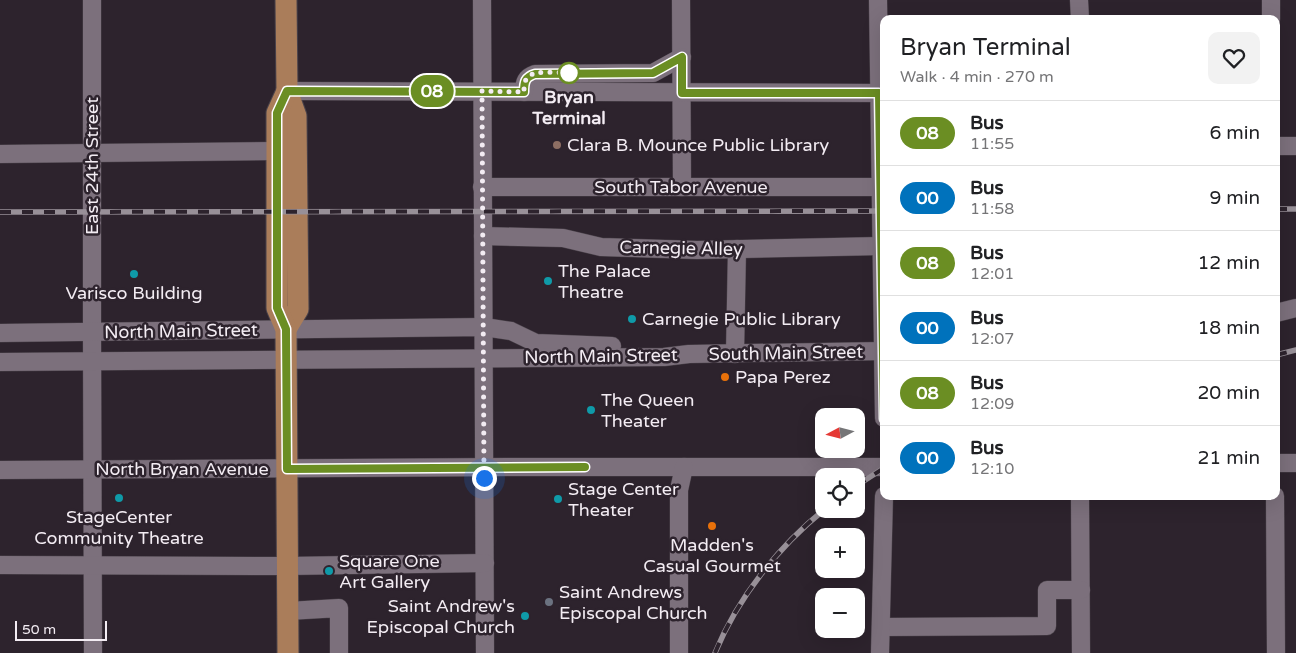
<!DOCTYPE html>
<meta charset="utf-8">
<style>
:root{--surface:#fff;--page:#f2f2f2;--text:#202124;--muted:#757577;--line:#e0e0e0}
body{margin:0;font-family:"Varela Round",sans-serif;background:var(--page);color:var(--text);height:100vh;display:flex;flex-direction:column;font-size:19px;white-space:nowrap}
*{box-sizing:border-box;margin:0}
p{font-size:16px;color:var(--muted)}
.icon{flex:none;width:28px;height:28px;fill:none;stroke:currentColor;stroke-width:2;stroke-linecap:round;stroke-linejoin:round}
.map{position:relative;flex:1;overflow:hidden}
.drawer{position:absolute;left:880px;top:15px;width:400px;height:485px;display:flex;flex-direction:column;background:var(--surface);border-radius:10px;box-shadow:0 5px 20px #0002}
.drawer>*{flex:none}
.badge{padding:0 10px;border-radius:16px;font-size:18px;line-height:32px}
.needle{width:32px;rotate:263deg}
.buttons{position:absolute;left:815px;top:408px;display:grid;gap:10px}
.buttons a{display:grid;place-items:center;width:50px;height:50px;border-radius:10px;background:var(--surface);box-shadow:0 5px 20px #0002;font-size:25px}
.scale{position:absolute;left:15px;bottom:12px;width:92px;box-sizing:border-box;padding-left:5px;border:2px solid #f3ecf3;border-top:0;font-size:14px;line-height:18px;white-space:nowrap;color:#f3ecf3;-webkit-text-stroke:4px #2d232d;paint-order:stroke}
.you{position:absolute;width:25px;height:25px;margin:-12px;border:4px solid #fff;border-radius:50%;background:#1a73e8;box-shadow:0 0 0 8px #1a73e833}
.map>.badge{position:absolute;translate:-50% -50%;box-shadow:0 0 0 2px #fff}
.round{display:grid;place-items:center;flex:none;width:52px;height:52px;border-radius:10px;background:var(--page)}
.head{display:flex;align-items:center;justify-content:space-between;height:85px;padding:0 20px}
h1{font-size:24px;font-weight:600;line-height:38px}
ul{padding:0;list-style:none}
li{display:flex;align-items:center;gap:15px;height:65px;padding:0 20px;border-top:1px solid var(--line)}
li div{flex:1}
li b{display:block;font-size:19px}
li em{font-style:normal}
li .badge{min-width:55px;font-weight:700;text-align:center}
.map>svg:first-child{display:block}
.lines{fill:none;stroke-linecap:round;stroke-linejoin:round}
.minor-casing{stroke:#4a424a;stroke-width:19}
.major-casing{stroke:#4a424a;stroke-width:23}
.minor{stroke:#7c707c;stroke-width:18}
.major{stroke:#aa7d5a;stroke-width:21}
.rail-casing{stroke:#989098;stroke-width:5.5}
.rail{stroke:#2d232d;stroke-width:4;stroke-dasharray:11;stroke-linecap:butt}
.line-casing{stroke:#fff;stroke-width:11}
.line{stroke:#6b8e23;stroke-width:8}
.walk{stroke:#f3ecf3;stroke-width:5;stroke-dasharray:0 9}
.stop-dot{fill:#fff;stroke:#6b8e23;stroke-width:2.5}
.education-dot{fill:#8d6e63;stroke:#2d232d;stroke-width:2}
.culture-dot{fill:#0f9aa8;stroke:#2d232d;stroke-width:2}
.food-dot{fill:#e8710a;stroke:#2d232d;stroke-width:2}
.worship-dot{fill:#6b7280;stroke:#2d232d;stroke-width:2}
.labels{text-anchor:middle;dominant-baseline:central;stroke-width:5;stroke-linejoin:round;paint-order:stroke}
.stop-label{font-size:18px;font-weight:bold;fill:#f3ecf3;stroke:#2d232d}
.poi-label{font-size:18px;fill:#f3ecf3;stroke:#2d232d;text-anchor:start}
.street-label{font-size:18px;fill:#f3ecf3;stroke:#2d232d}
</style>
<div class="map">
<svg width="1296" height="653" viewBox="0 0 1296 653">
<rect width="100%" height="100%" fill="#2d232d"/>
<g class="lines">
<defs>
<g id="minor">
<polyline points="92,0 92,332 93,653"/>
<polyline points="482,0 485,653"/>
<polyline points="681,0 682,187"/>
<polyline points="878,0 884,418"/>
<polyline points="1079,0 1080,19"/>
<polyline points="1271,0 1271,19"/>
<polyline points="287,91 879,93"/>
<path d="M 524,92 C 524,82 526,77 535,74 L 653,73 L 682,57"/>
<polyline points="1276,146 1296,146"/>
<polyline points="0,154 276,151"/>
<polyline points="482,187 880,187"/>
<polyline points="483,236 563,238 601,247 697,250 881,246"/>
<polyline points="1276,313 1296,308"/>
<polyline points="0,333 484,327 511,331 536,343 612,346"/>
<polyline points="735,354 737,249"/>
<polyline points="0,362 664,357 689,354 884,351"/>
<polyline points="1276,463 1296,463"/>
<polyline points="0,470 508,467 884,467"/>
<polyline points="1080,496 1081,653"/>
<polyline points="1275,496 1276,653"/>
<polyline points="0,565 287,566 485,563"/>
<polyline points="288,611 339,608 339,653"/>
<polyline points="881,627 1047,626 1047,590 1081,590"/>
<polyline points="679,653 679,490 684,467"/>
<polyline points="880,653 884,496"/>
</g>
<g id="major">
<polyline points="286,0 287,91 296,116 298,309 286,329"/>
<polyline points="287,91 277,113 277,308 286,329 288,653"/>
</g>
</defs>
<!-- minor casing -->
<use href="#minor" class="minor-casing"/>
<!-- major casing -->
<use href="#major" class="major-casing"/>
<!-- minor -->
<use href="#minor" class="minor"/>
<!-- major -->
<use href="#major" class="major"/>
<defs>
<g id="rail">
<polyline points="1276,209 1296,209"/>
<polyline points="0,212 884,211"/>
<polyline points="1276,355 1296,350"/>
<polyline points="856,486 884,468"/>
<path d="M 715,653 C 738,597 779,546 825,509"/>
</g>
</defs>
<!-- rail casing -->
<use href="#rail" class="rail-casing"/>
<!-- rail -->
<use href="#rail" class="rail"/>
</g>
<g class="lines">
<defs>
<path id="line" d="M 585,467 L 287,469 L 286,329 L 277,308 L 277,113 L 287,91 L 524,92 C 524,82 525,77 535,74 L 653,73 L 682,57 L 682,93 L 879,93 L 884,419"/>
</defs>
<!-- line casing -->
<use href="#line" class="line-casing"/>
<!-- line -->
<use href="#line" class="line"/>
<!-- walk -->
<path class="walk" d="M 484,478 L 482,91 L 524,92 C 524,86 524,80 529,76 C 536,70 564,73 574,73 L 569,73"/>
</g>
<!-- markers -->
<circle class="stop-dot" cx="569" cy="73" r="10"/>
<circle class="education-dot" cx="557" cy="145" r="5"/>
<g class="culture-dot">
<circle cx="134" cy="274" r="5"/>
<circle cx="548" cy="281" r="5"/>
<circle cx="632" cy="319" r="5"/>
<circle cx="591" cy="410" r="5"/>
<circle cx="119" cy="498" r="5"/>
<circle cx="558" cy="499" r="5"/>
<circle cx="329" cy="571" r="5"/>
<circle cx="525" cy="616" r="5"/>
</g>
<g class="food-dot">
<circle cx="725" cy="377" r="5"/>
<circle cx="712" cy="526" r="5"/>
</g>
<circle class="worship-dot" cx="549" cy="602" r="5"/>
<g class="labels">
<!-- stop labels -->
<g class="stop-label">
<text x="569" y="97">Bryan<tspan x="569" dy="21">Terminal</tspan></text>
</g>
<!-- poi labels -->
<g class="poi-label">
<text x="567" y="145">Clara B. Mounce Public Library</text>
<text x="558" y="271">The Palace<tspan x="558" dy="21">Theatre</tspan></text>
<text x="134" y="293" text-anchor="middle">Varisco Building</text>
<text x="642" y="319">Carnegie Public Library</text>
<text x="735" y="377">Papa Perez</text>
<text x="601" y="400">The Queen<tspan x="601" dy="21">Theater</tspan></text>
<text x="568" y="489">Stage Center<tspan x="568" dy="21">Theater</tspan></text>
<text x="119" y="517" text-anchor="middle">StageCenter<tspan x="119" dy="21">Community Theatre</tspan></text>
<text x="712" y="545" text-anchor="middle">Madden's<tspan x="712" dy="21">Casual Gourmet</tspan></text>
<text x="339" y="561">Square One<tspan x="339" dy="21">Art Gallery</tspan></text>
<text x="559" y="592">Saint Andrews<tspan x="559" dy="21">Episcopal Church</tspan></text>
<text x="515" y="606" text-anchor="end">Saint Andrew's<tspan x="515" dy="21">Episcopal Church</tspan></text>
</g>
<!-- street labels -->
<g class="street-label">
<text transform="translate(92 166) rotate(-90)">East 24th Street</text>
<text x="681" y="187">South Tabor Avenue</text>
<text transform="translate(681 248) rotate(1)">Carnegie Alley</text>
<text transform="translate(181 331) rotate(-1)">North Main Street</text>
<text transform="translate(786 353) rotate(-1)">South Main Street</text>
<text transform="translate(601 356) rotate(-1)">North Main Street</text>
<text x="182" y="469">North Bryan Avenue</text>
</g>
</g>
</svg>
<div class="buttons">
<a><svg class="needle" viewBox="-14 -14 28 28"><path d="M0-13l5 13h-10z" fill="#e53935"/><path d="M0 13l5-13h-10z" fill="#757577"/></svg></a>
<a><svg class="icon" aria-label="locate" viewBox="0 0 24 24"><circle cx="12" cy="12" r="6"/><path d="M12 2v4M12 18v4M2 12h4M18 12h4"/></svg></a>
<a>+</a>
<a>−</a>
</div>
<div class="scale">50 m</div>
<div class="you" style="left:484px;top:478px"></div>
<b class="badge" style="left:432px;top:91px;background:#6b8e23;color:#fff">08</b>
<section class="drawer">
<div class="head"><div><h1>Bryan Terminal</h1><p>Walk · 4 min · 270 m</p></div><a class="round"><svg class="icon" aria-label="heart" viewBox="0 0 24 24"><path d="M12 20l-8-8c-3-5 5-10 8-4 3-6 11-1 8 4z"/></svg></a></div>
<ul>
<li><span class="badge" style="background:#6b8e23;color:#fff">08</span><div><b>Bus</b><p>11:55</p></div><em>6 min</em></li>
<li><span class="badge" style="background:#0072bc;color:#fff">00</span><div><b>Bus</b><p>11:58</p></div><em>9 min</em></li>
<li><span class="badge" style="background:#6b8e23;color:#fff">08</span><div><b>Bus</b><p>12:01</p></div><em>12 min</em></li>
<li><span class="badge" style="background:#0072bc;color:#fff">00</span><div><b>Bus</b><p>12:07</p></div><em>18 min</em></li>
<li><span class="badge" style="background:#6b8e23;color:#fff">08</span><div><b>Bus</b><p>12:09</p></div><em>20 min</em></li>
<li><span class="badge" style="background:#0072bc;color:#fff">00</span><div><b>Bus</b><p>12:10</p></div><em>21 min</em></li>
</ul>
</section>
</div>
